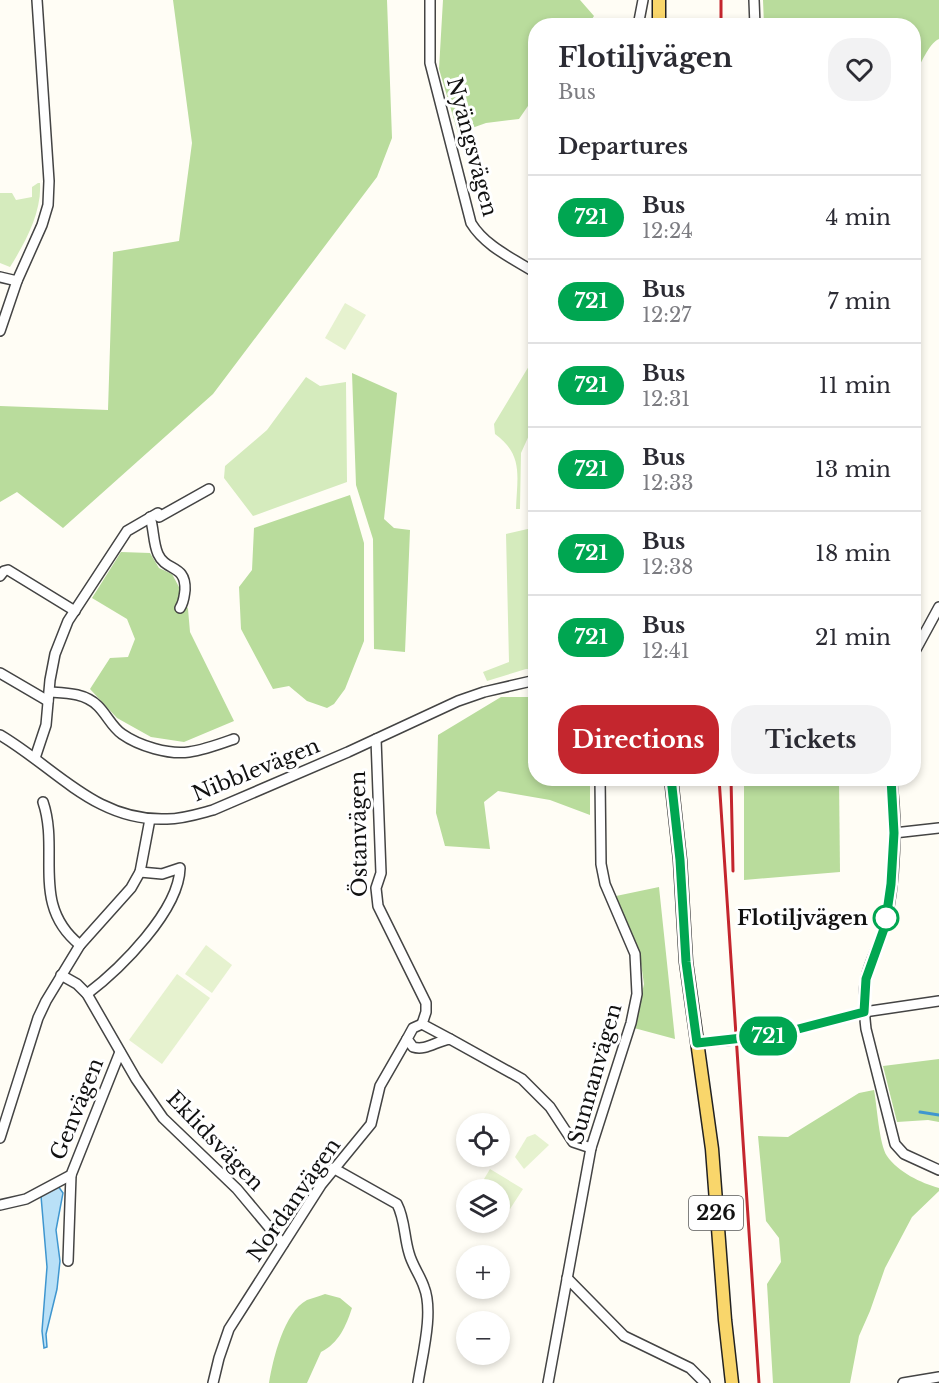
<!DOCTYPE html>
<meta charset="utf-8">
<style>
:root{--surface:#fff;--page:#f2f2f3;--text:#2b2b33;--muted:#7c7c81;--line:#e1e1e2;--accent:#c4262e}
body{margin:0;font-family:"Libre Baskerville",serif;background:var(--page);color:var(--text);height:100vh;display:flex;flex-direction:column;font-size:22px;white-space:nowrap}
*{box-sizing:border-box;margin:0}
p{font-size:20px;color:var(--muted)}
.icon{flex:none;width:33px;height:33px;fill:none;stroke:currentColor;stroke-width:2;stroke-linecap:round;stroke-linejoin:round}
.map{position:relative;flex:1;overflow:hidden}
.details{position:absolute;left:528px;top:18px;width:393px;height:768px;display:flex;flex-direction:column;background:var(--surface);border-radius:24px;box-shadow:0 3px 9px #0003}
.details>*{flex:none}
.badge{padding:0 12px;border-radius:20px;font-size:21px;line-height:39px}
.buttons{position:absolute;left:456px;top:1113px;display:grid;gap:12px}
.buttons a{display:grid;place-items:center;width:54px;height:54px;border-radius:50%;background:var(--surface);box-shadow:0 3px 9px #0003;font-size:30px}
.map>.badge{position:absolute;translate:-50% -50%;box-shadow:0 0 0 3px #fff}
h2{padding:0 30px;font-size:22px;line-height:54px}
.round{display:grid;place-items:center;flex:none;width:63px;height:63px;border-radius:24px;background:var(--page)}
.summary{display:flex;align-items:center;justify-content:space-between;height:102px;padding:0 30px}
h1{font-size:28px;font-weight:700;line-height:45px}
.cta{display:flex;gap:12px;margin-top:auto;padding:12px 30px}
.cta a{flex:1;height:69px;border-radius:24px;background:var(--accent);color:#fff;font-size:24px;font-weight:700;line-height:69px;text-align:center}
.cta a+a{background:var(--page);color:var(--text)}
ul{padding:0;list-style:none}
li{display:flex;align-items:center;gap:18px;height:84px;padding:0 30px;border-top:2px solid var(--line)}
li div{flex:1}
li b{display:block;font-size:22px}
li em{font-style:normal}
li .badge{min-width:66px;font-weight:700;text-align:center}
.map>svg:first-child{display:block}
.green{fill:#d5ebbd}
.forest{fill:#b9dc9c}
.pitch{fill:#e6f2cf}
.water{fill:#b9e0f7;stroke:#3f96cf;stroke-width:1.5}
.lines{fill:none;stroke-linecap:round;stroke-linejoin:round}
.stream{stroke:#3f96cf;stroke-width:3}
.minor-casing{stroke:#444;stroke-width:12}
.major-casing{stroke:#222;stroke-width:15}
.minor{stroke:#fff;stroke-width:9}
.major{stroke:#f9d66b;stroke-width:12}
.rail{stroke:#c4262e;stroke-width:3}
.line-casing{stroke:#fff;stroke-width:14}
.line{stroke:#00a651;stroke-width:9}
.stop-dot{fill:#fff;stroke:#00a651;stroke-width:3}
.labels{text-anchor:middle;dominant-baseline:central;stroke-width:6;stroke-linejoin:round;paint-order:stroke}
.shield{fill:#fff;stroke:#585858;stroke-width:1.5}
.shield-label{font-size:20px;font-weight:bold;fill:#111}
.street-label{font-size:21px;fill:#111;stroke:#fff}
.stop-label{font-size:21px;font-weight:bold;fill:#111;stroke:#fff;text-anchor:end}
</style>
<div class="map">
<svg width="939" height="1383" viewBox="0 0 939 1383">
<rect width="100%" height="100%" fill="#fffdf5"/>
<!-- green -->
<g class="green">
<path d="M 38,183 L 40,183 C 42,212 25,243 10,267 L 0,263 L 0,193 L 12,193 L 16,200 L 32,197 L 32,187 Z"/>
<path d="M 535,356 L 535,422 L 521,453 L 520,509 L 516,509 C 517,477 524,455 495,434 L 494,424 Z"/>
<polygon points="306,377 320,386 346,382 347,482 253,516 224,478 225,466 267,430"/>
<polygon points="532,528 536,529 535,669 526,669 487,681 483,672 509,662 506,534"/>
</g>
<!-- forest -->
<g class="forest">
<polygon points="173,0 387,0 392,138 377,177 213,394 63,528 17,492 0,502 0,406 108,410 113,252 179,241 192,143"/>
<polygon points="443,0 580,0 594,16 588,25 536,26 535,100 530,103 519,119 486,123 458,133 439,69"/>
<path d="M 763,0 L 939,0 L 939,39 C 928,44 921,65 914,75 L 914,26 L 764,25 Z"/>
<polygon points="352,373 397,393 384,519 394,528 410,530 405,652 374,649 373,539 356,485"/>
<polygon points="350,495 364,543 364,641 345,689 334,704 327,708 307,701 289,686 273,689 241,629 239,587 252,570 254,528"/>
<polygon points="121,552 150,553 159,568 172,574 179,587 188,609 190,632 234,721 184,742 151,737 117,718 90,689 110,658 128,657 135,639 127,619 92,598"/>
<polygon points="501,697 535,697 536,778 590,779 590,815 550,800 498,791 484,802 490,849 445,846 436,813 438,735"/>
<polygon points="744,779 839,779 840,872 744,880"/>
<polygon points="659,887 675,1039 634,1028 644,984 639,950 616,896"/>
<polygon points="939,1059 939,1122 928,1120 897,1122 883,1066"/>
<path d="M 874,1090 C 877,1105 879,1144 887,1156 C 898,1172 921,1183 939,1188 L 939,1191 L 912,1217 L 885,1268 L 870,1311 L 859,1336 L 850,1383 L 773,1383 L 767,1284 L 781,1262 L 779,1238 L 766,1221 L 758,1136 L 788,1137 L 859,1093 Z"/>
<path d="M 325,1294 L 340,1298 L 352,1308 C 346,1326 339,1343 321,1352 L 307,1383 L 269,1383 C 273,1359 284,1312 307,1300 C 313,1298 320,1296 325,1294 Z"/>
</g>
<!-- pitch -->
<g class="pitch">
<polygon points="345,303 366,315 345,350 325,338"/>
<polygon points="206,945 232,965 212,993 185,974"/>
<polygon points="177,974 210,998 162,1064 129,1040"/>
<polygon points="535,1134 549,1145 524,1169 515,1157 527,1137"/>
<polygon points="490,1169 523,1189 510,1209 500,1203 500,1190 478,1189"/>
</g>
<!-- water -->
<polygon class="water" points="58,1186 63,1193 56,1230 60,1261 57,1289 46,1334 47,1347 44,1348 42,1331 47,1267 41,1196"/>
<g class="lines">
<!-- stream -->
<polyline class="stream" points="920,1112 939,1115"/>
<defs>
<g id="minor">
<path d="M 430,0 L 430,63 L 471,223 C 485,246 512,258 536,273"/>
<polyline points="754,0 755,26"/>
<polyline points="638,26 643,0"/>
<polyline points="0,277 17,281"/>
<polyline points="0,331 17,281 42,225 48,205 49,181 37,0"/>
<path d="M 150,517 C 154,529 153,543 158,554 C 166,572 186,564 185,590 C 184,597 184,602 180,608"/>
<polyline points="0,576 4,571 8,570 75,611"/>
<polyline points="914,653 939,607"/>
<polyline points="0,673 48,701"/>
<path d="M 50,692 C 66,693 85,693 98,706 C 107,715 112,727 122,734 C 139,746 169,755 189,752 C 204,750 220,744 234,739"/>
<path d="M 0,735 C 56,768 96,822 167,819 C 183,819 198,814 213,810 L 348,752 L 458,701 L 484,692 L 536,680"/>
<polyline points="376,739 381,873 376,888 378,906 426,1003 426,1012 422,1024 450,1039"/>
<polyline points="35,758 46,725 50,680 55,654 68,621 127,531 158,513 159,517 209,489"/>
<path d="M 891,778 C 898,820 895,885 885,926 C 880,944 870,960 866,978 C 863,994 864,1012 866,1029 L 895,1144 L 904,1154 L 939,1170"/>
<path d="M 43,802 C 60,852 30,905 80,945"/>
<polyline points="894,833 939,828"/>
<polyline points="61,975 77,984 87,994 136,1079 163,1118 237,1189 283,1244"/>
<path d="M 87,994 C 120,969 179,911 180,868 L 162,874 L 140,872"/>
<path d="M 422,1024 L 413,1028 L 407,1039 L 413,1047 C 426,1051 436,1041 450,1039 L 522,1079 L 550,1107 L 573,1142 L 591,1148"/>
<polyline points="746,1038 779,1034 864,1012 939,1001"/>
<polyline points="697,1043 731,1040"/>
<polyline points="0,1138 38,1018 46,1001 80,945 131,888 140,872 150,819"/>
<path d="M 333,1168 L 397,1204 C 405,1219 404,1237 409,1253 C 412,1265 420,1275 424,1287 C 434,1312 422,1356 418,1383"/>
<polyline points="0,1205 26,1199 71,1175 120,1052"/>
<polyline points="68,1261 71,1175"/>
<polyline points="567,1278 624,1336 690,1368 705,1383"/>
<polyline points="213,1383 219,1358 229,1329 321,1185 371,1124 380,1086 407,1039"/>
<polyline points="548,1383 591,1148 631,1023 637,994 635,954 605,884 601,864 600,778"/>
<polyline points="903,1383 939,1377"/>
</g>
<g id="major">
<polyline points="659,26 659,0"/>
<polyline points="671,778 680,860 686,962 712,1149 725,1320 732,1383"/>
</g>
</defs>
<!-- minor casing -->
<use href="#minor" class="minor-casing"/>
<!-- major casing -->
<use href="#major" class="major-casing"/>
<!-- minor -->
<use href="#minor" class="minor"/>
<!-- major -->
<use href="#major" class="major"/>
<!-- rail -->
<g class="rail">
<polyline points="721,0 721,26"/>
<polyline points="719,778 759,1383"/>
<polyline points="731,778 733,871"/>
</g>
</g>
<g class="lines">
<defs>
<polyline id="line" points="671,778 680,860 686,962 697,1043 779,1034 864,1012 866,979 885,926 891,884 894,833 891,778"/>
</defs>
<!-- line casing -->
<use href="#line" class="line-casing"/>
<!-- line -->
<use href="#line" class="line"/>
</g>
<!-- markers -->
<circle class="stop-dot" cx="886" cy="918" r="12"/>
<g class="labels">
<!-- shield labels -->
<rect class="shield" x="689" y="1196" width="54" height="34" rx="4.5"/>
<g class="shield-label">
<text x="716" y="1213">226</text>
</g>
<!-- street labels -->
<g class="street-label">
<text transform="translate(472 147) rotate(75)">Nyängsvägen</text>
<text transform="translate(256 770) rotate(-22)">Nibblevägen</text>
<text transform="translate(359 834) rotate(-91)">Östanvägen</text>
<text transform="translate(595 1074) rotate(-74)">Sunnanvägen</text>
<text transform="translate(77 1109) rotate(-68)">Genvägen</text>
<text transform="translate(215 1141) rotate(46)">Eklidsvägen</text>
<text transform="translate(294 1200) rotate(-55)">Nordanvägen</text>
</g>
<!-- stop labels -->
<g class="stop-label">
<text x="868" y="918">Flotiljvägen</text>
</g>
</g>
</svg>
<div class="buttons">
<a><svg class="icon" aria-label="locate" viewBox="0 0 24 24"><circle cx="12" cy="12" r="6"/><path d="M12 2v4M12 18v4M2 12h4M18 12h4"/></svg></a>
<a><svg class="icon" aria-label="layers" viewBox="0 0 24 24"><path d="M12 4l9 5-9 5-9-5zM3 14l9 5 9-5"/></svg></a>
<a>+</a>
<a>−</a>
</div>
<b class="badge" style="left:768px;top:1036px;background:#00a651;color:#fff">721</b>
<section class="details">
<div class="summary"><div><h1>Flotiljvägen</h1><p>Bus</p></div><a class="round"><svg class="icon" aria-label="heart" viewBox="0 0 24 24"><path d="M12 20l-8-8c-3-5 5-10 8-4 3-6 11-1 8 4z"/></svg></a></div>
<h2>Departures</h2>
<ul>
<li><span class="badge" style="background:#00a651;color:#fff">721</span><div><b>Bus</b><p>12:24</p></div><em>4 min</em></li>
<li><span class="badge" style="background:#00a651;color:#fff">721</span><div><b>Bus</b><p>12:27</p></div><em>7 min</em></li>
<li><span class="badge" style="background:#00a651;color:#fff">721</span><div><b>Bus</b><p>12:31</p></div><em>11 min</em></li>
<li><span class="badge" style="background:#00a651;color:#fff">721</span><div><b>Bus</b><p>12:33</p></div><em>13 min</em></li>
<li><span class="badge" style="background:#00a651;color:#fff">721</span><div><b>Bus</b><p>12:38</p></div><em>18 min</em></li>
<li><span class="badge" style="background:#00a651;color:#fff">721</span><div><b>Bus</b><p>12:41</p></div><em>21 min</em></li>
</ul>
<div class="cta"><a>Directions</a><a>Tickets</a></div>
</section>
</div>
